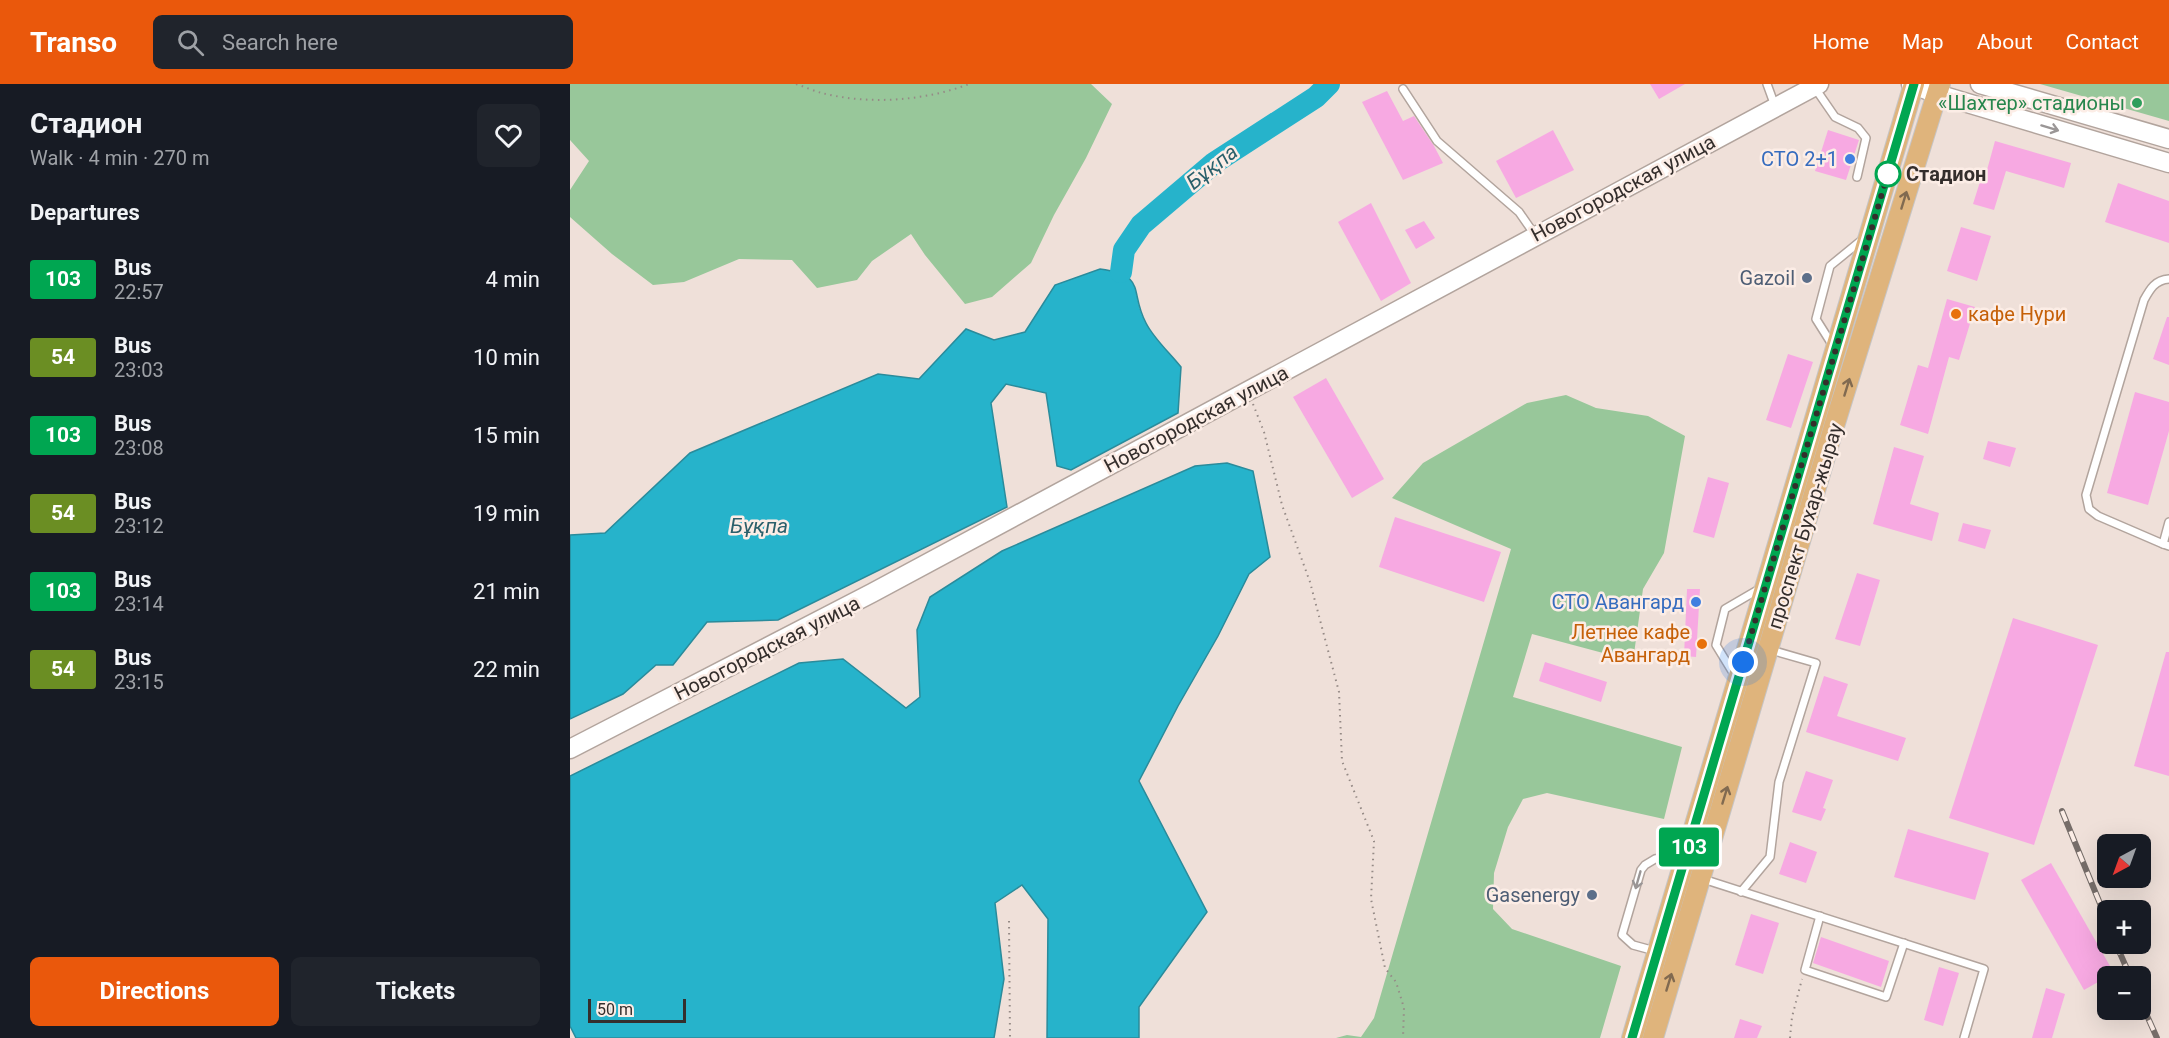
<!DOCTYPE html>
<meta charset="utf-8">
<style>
:root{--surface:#171b24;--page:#20242c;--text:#f1f3f6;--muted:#9ea1a6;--accent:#ea580c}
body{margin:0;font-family:Roboto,sans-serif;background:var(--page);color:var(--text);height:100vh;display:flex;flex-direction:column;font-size:22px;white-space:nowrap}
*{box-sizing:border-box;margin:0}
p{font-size:20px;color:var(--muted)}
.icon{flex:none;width:33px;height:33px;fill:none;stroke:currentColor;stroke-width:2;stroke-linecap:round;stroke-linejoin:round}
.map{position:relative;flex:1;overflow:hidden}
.panel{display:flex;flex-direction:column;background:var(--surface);width:570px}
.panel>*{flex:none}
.badge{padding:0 12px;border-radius:4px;font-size:21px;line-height:39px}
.needle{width:39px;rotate:221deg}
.tools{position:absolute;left:1527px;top:750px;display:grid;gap:12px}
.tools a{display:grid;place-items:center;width:54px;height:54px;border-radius:9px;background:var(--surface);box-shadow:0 6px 24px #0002;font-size:30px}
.scale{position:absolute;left:18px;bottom:15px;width:98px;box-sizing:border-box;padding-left:6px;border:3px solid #342e2c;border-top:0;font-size:16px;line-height:21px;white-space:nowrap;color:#342e2c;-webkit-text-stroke:4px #fcede6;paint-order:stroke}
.you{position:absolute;width:30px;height:30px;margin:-15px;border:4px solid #fff;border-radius:50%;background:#1a73e8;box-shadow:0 0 0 9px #1a73e833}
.map>.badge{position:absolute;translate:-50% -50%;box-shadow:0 0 0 3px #fff}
h2{padding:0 30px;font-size:22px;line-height:54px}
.round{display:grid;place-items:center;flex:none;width:63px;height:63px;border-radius:9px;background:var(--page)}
.summary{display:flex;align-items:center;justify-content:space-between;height:102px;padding:0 30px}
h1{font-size:28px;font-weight:700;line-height:45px}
.primary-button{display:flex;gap:12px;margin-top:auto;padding:12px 30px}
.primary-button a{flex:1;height:69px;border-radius:9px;background:var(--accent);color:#fff;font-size:24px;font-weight:700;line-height:69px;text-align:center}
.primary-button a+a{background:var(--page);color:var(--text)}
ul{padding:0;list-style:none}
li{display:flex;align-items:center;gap:18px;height:78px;padding:0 30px}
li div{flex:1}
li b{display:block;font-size:22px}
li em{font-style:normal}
li .badge{min-width:66px;font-weight:700;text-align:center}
header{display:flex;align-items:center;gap:36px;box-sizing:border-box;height:84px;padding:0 30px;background:var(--accent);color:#fff}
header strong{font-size:28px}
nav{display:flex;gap:33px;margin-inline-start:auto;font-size:21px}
.search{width:420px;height:54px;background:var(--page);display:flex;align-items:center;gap:15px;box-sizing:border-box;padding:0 21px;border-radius:9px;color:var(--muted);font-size:22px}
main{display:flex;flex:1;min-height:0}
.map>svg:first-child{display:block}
.green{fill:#98c79a}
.water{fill:#26b3cb;stroke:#2a8b9b;stroke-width:1.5}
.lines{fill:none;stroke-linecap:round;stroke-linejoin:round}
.river{stroke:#26b3cb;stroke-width:22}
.building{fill:#f7a9e2}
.lane-casing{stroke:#b2a49d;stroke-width:10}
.secondary-casing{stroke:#b2a49d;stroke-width:21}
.primary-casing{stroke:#c6c4c4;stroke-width:22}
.path{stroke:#958a86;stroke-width:2;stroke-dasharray:1.5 4.5;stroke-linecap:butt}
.lane{stroke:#fff;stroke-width:7}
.secondary{stroke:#fff;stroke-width:18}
.primary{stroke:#dfb47c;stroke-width:20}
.rail-casing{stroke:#766d69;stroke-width:6}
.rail{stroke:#fcede6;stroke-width:4;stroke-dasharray:11;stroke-linecap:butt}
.oneway{stroke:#9a9696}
.oneway2{stroke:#816a50}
.line-casing{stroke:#fff;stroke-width:14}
.line{stroke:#00a651;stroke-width:9}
.walk{stroke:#342e2c;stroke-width:6;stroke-dasharray:0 10.8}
.leisure-dot{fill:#2e9e5b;stroke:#fcede6;stroke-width:2}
.shop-dot{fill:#3f7fe0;stroke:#fcede6;stroke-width:2}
.stop-dot{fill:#fff;stroke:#00a651;stroke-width:3}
.service-dot{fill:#5c6f8a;stroke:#fcede6;stroke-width:2}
.food-dot{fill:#e8710a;stroke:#fcede6;stroke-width:2}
.labels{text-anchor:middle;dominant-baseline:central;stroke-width:5;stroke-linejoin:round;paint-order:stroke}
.leisure-label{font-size:20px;fill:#27864d;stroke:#fcede6;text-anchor:end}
.shop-label{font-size:20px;fill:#366cbe;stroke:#fcede6;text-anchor:end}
.stop-label{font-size:20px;font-weight:bold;fill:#342e2c;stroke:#fcede6;text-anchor:start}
.street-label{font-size:20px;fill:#342e2c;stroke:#fcede6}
.service-label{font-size:20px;fill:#4e5e75;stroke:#fcede6;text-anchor:end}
.food-label{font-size:20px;fill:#c56008;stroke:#fcede6;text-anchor:start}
.water-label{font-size:21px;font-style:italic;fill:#2b606b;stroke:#fcede6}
</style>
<header>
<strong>Transo</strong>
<div class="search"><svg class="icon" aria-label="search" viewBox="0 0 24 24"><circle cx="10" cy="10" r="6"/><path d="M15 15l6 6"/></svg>Search here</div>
<nav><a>Home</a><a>Map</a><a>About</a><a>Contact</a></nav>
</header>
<main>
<section class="panel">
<div class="summary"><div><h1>Стадион</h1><p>Walk · 4 min · 270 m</p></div><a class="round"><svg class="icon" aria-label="heart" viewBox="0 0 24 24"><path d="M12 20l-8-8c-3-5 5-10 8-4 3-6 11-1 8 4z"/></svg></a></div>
<h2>Departures</h2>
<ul>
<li><span class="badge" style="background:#00a651;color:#fff">103</span><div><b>Bus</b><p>22:57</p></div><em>4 min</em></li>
<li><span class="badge" style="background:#6b8e23;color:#fff">54</span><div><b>Bus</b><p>23:03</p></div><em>10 min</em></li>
<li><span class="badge" style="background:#00a651;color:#fff">103</span><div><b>Bus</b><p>23:08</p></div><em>15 min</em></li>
<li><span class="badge" style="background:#6b8e23;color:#fff">54</span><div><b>Bus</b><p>23:12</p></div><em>19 min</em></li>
<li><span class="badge" style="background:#00a651;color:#fff">103</span><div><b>Bus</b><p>23:14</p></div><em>21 min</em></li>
<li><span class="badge" style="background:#6b8e23;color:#fff">54</span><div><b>Bus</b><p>23:15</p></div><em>22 min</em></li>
</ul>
<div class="primary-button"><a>Directions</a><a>Tickets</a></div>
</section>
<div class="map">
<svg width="1599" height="954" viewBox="0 0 1599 954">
<rect width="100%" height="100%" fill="#efe0d9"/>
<!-- green -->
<g class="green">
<polygon points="0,0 521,0 542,20 516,74 484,131 461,179 422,213 395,220 355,171 341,150 302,177 287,196 247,204 222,176 169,175 114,198 83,201 42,170 0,133 0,106 19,77 0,56"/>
<polygon points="1470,0 1599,0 1599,37"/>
<polygon points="996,311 1026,324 1078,332 1115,352 1094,469 1073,505 1063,577 962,550 943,613 1112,663 1094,735 977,709 953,715 938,743 924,789 923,825 942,845 1051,882 1030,954 766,954 777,951 791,953 804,934 941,465 822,414 853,379 957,319"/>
</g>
<!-- water -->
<g class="water">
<path d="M 530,185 C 578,191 559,208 576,239 C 584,255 600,269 611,283 L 608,329 L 501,386 L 487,382 L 476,309 L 436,300 L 421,319 L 437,423 L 208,536 L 137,538 L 103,581 L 86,581 L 53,610 L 0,635 L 0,451 L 35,449 L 120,369 L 308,290 L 349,295 L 396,245 L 424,256 L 455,248 L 485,201 Z"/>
<polygon points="657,379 683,387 700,473 679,490 648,552 608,622 569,697 637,828 569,923 569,954 477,954 478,835 452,801 425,819 434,895 424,954 6,954 0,942 0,692 229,579 273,575 336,624 350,613 347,546 360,513 432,467 625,382"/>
</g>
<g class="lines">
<!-- river -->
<polyline class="river" points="551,188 554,166 571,141 644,79 746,13 759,0"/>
</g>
<!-- building -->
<g class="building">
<polygon points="1080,0 1115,0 1089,15"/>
<polygon points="817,7 833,37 844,32 864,62 873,79 833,96 792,18"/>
<polygon points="983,46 1004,86 946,114 926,77"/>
<polygon points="1258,46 1289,56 1276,96 1245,87"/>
<polygon points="1425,57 1501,79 1494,104 1436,87 1424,126 1403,120 1414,85 1417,86"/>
<polygon points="1548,99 1599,117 1599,159 1535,138"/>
<polygon points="801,119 841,199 811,217 768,138"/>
<polygon points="854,137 865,154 846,165 835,146"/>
<polygon points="1391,143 1421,152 1407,197 1377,187"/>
<polygon points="1377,215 1405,223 1389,276 1379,273 1358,350 1330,341 1348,281 1358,284"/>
<polygon points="1597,233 1599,233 1599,281 1583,275"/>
<polygon points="1218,270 1243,278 1221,344 1196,336"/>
<polygon points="756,294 814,395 782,414 723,313"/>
<polygon points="1565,308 1599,318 1599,347 1578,421 1537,409"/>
<polygon points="1418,357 1446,364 1440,383 1413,375"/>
<polygon points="1324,363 1354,372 1340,420 1369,429 1362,457 1303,440"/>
<polygon points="1138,393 1159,399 1144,454 1123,448"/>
<polygon points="825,433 931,468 914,518 809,483"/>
<polygon points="1393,439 1421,446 1415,465 1388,457"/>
<polygon points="1287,489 1310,496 1290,562 1265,555"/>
<polygon points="1117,505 1130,505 1126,573 1114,572"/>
<polygon points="1443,534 1528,561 1464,761 1379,734"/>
<polygon points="1596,568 1599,568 1599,692 1564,682"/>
<polygon points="975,578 1037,598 1031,618 969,597"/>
<polygon points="1254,592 1278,600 1267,632 1336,654 1328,677 1236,648"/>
<polygon points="1236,687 1263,696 1253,724 1256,725 1251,737 1222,728"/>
<polygon points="1338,745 1419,769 1405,816 1324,793"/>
<polygon points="1220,758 1247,768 1236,799 1209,790"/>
<polygon points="1481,779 1544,889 1514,906 1451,796"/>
<polygon points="1181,830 1209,839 1193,890 1165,881"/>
<polygon points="1251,853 1319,877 1311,903 1243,879"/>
<polygon points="1369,883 1389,889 1373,942 1354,936"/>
<polygon points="1476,904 1495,910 1482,954 1462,954"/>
<polygon points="1170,935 1192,942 1187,954 1164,954"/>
</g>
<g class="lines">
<defs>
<g id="lane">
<polyline points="1197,0 1205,22"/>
<polyline points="1245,4 1265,33 1288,44 1296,54 1287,93"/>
<polyline points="833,5 867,57 949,128 965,151"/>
<polyline points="1263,262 1246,235 1260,182 1293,155"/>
<polyline points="1599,438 1593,460 1599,462"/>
<path d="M 1593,460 L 1528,432 L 1519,425 L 1516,411 L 1574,216 C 1580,205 1585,196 1599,195"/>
<polyline points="1165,592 1146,561 1155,525 1191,504"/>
<polyline points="1133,795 1414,885 1394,954"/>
<polyline points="1171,808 1200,773 1209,698 1246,579 1201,566"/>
<polyline points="1250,832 1235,886 1316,913 1334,859"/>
<polyline points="1085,867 1063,861 1052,851 1071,786 1075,781 1085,775 1095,773 1112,776"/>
</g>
<g id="secondary">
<polyline points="1341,0 1367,10 1599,79"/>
<polyline points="1410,0 1599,55"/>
<polyline points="0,665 302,509 1249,0"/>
</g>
<g id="primary">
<polyline points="1062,954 1344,0"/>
<polyline points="1083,954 1265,339 1370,0"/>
</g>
</defs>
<!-- lane casing -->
<use href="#lane" class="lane-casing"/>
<!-- secondary casing -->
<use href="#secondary" class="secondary-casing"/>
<!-- primary casing -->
<use href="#primary" class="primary-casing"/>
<!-- path -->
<g class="path">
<path d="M 226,0 C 235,3 244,7 252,9 C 298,21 355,17 399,0"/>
<polyline points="683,320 694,348 712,421 740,498 769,608 772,677 804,757 801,815 815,884 826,898 834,924 833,954"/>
<polyline points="439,837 440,954"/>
<polyline points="1220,954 1222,933 1232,895"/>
</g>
<!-- lane -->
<use href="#lane" class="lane"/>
<!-- secondary -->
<use href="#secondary" class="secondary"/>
<!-- primary -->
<use href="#primary" class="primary"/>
<defs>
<g id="rail">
<polyline points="1492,727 1538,839"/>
<polyline points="1546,860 1560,892"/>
<polyline points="1570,916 1587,954"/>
</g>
</defs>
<!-- rail casing -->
<use href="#rail" class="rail-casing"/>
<!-- rail -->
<use href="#rail" class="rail"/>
</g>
<!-- one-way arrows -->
<defs><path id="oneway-shaft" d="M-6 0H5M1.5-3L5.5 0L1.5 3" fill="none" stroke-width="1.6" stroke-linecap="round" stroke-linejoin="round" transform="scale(1.5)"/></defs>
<g class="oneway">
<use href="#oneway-shaft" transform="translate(1480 44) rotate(17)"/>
<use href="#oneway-shaft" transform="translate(1068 796) rotate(106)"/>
</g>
<g class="oneway2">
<use href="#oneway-shaft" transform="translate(1334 116) rotate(-73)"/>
<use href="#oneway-shaft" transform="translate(1277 303) rotate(-73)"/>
<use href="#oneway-shaft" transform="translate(1155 711) rotate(-73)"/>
<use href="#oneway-shaft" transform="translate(1099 898) rotate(-73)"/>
</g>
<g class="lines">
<defs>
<polyline id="line" points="1062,954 1344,0"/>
</defs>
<!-- line casing -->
<use href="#line" class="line-casing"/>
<!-- line -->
<use href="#line" class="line"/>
<!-- walk -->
<polyline class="walk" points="1173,578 1319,86 1318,90"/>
</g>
<!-- markers -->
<circle class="leisure-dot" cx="1567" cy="19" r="6"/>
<g class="shop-dot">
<circle cx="1280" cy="75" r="6"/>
<circle cx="1126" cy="518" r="6"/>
</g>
<circle class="stop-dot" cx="1318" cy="90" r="12"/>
<g class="service-dot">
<circle cx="1237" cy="194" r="6"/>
<circle cx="1022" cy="811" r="6"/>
</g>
<g class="food-dot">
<circle cx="1386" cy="230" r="6"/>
<circle cx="1132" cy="560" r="6"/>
</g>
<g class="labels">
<!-- leisure labels -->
<g class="leisure-label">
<text x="1555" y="19">«Шахтер» стадионы</text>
</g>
<!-- shop labels -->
<g class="shop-label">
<text x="1268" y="75">СТО 2+1</text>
<text x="1114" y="518">СТО Авангард</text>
</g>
<!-- stop labels -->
<g class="stop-label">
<text x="1336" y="90">Стадион</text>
</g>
<!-- street labels -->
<g class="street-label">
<text transform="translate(1053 104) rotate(-28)">Новогородская улица</text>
<text transform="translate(626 335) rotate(-28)">Новогородская улица</text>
<text transform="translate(1235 442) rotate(-73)">проспект Бухар-жырау</text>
<text transform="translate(197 564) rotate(-27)">Новогородская улица</text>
</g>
<!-- service labels -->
<g class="service-label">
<text x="1225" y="194">Gazoil</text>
<text x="1010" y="811">Gasenergy</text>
</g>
<!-- food labels -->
<g class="food-label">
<text x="1398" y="230">кафе Нури</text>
<text x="1120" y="548" text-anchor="end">Летнее кафе<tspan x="1120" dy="23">Авангард</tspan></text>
</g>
<!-- water labels -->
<g class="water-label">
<text transform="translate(642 83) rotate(-38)">Бұқпа</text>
<text x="189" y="442">Бұқпа</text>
</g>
</g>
</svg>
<div class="tools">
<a><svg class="needle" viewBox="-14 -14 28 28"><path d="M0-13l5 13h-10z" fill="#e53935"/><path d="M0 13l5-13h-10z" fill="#9ea1a6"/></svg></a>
<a>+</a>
<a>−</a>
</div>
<div class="scale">50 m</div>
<div class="you" style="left:1173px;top:578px"></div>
<b class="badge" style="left:1119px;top:763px;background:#00a651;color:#fff">103</b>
</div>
</main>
